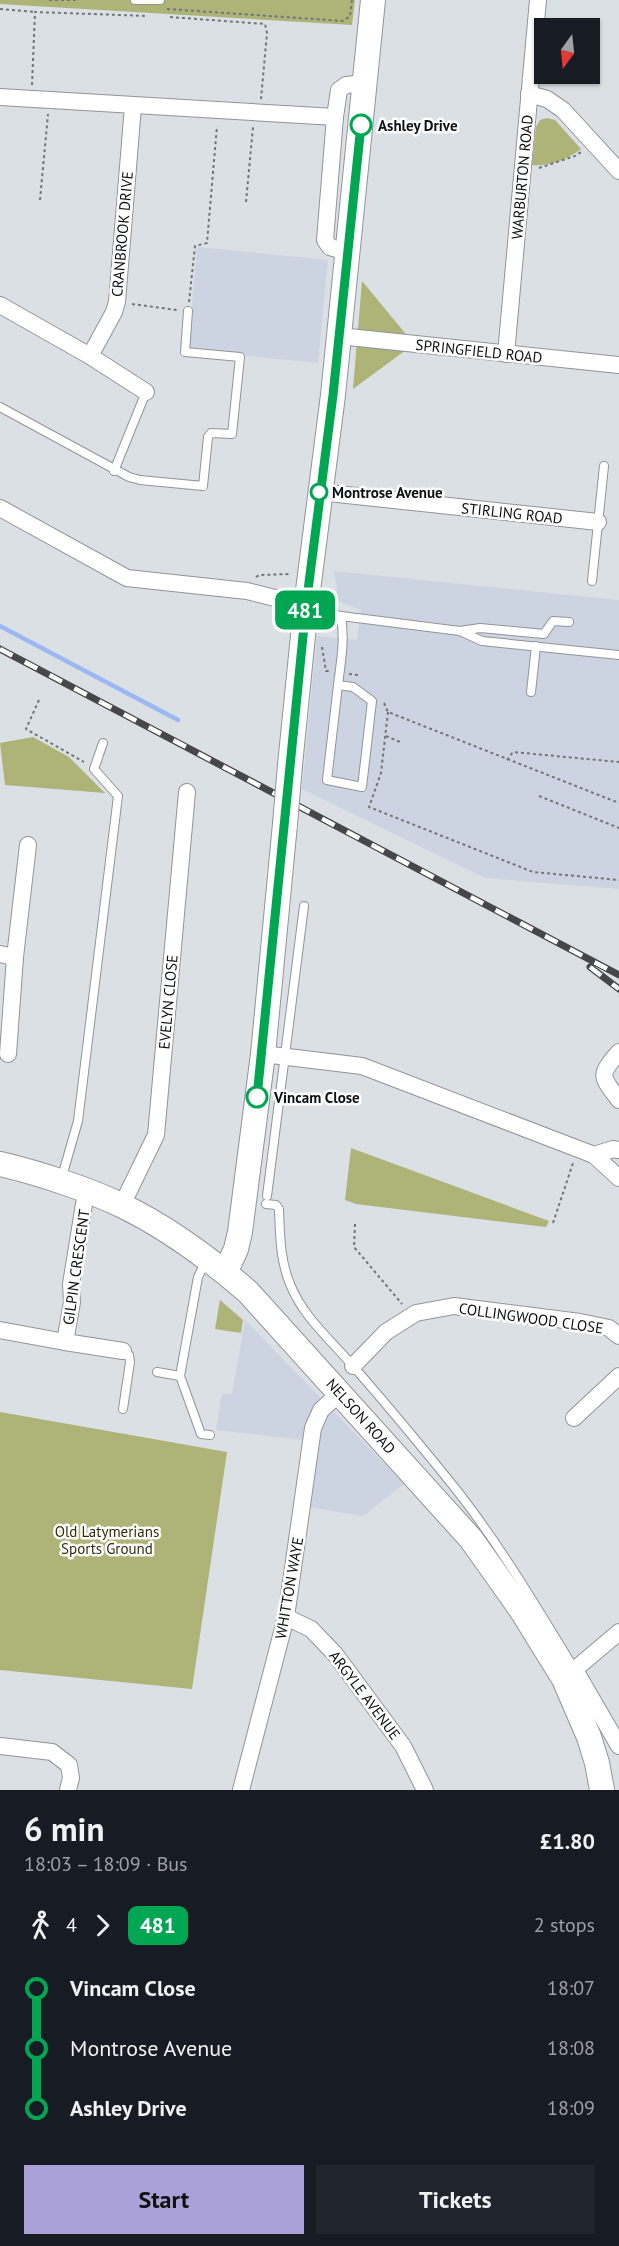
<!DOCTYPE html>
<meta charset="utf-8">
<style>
:root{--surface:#171b24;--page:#20242c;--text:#f1f3f6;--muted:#9ea1a6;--accent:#aaa1d9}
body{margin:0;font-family:"PT Sans",sans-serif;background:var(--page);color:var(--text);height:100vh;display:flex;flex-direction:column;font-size:22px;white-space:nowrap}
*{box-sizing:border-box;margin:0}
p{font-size:20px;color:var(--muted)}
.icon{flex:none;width:33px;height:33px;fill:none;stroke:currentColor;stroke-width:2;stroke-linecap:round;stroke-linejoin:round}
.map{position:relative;height:1790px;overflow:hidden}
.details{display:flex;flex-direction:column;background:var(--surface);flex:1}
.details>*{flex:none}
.badge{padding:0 12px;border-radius:9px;font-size:21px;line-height:39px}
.needle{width:39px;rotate:195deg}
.controls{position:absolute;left:534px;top:18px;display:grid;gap:12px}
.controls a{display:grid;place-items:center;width:66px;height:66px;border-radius:0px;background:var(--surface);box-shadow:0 2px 4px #0004;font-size:30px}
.map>.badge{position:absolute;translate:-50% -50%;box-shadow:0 0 0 3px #fff}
.legs{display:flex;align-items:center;gap:9px;height:66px;padding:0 24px;font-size:20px}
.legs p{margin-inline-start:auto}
.head{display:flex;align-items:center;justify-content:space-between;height:102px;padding:0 24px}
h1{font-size:33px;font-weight:700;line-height:45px}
.primary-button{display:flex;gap:12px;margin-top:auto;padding:12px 24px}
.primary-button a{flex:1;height:69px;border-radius:0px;background:var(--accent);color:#111;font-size:24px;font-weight:700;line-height:69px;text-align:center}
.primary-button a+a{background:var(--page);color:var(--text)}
ul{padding:0 24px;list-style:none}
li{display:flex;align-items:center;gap:21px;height:60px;font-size:22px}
li i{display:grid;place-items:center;width:9px;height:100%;margin:0 8px;background:currentColor}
li i::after{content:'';width:15px;height:15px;margin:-8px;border:4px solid;border-radius:50%;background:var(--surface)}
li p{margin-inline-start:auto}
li:first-child i{background:linear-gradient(#0000 50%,currentColor 0)}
li:last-child i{background:linear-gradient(currentColor 50%,#0000 0)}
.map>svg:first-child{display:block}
.built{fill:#cbd4e0}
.green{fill:#aeb377}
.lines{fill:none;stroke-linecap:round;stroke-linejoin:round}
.stream{stroke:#9bb8f3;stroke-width:4.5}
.lane-casing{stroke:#90949a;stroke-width:10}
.street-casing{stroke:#90949a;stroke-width:18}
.secondary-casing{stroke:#90949a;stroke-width:26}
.path{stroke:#727578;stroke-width:2;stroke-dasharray:3 3;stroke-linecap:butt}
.lane{stroke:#fff;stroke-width:8}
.street{stroke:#fff;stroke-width:16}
.secondary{stroke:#fff;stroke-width:24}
.rail-casing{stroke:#45474a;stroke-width:7}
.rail{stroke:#fff;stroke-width:4.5;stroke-dasharray:14;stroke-linecap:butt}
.secondary-bridge-casing{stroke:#90949a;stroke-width:26;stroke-linecap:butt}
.secondary-bridge{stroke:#fff;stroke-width:24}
.line-1-casing{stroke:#fff;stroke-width:14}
.line-1{stroke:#00a651;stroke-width:9}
.stop-1-dot{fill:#fff;stroke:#00a651;stroke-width:3}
.labels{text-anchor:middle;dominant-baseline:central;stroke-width:5;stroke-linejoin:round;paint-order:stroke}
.stop-label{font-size:15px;font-weight:bold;fill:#0f1012;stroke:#fff;text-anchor:start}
.street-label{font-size:15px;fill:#0f1012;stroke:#fff}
.park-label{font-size:15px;fill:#2d2e07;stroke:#fff}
</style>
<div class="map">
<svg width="619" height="1790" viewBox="0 0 619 1790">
<rect width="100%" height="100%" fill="#dbe0e5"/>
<!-- built -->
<g class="built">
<polygon points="197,247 328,260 318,363 188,350"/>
<polygon points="334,571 619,600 619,889 485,878 302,789 317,636 357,640 361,610 336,600 337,587"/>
<polygon points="245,1320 404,1484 363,1516 295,1505 303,1440 216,1430 222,1394 232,1394"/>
</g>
<!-- green -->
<g class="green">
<polygon points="0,0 355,0 352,25 0,4"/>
<path d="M 547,118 L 555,120 L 581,149 C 569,159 548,167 532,165 L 536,127 L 540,120 Z"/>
<polygon points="362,281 414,344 353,389"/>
<polygon points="33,737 69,757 105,793 5,785 0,743"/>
<polygon points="351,1148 549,1221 546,1227 356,1204 345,1200"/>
<polygon points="220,1300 243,1320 241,1333 215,1329"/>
<polygon points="0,1412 227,1452 192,1689 0,1670"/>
</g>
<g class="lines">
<!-- stream -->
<polyline class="stream" points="0,626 178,720"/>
<defs>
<g id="lane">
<polyline points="135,0 160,0"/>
<polyline points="0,407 129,477 140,480 203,486 208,437 211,433 232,434 240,357 185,352 188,311"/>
<polyline points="114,471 146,392"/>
<polyline points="592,581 604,466"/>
<polyline points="309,607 341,616 460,631 480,628 544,634 553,621 569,622"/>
<polyline points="460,631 482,641 619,655"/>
<path d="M 338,685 L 353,687 L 372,701 L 362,787 L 327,780 L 338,685 C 341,660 345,641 341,616"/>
<polyline points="531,692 536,646"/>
<polyline points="61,1180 78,1121 118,796 94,769 103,743"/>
<polyline points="267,1196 304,906"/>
<path d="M 266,1204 L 276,1205 L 279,1209 C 280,1235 280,1260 290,1284 C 303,1317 331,1340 353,1366 C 388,1406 422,1447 455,1488 C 500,1545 537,1608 575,1670"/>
<polyline points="206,1261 198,1277 180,1376 201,1434 210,1435"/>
<polyline points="123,1351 129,1355 130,1362 123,1409"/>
<polyline points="157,1372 180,1376"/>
</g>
<g id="street">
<polyline points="529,94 547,99 563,110 619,171"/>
<polyline points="0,97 335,117"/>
<polyline points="347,252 330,247 325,240 335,117 339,90 346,85 366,83"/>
<polyline points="0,305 90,356 146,392"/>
<polyline points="339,336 619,365"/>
<polyline points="506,354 538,0"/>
<polyline points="90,356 114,312 117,302 133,106"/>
<polyline points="319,492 598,522"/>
<polyline points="0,508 127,578 247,591 306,606"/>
<polyline points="0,954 15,957"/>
<path d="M 619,1052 C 598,1076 601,1076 619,1100"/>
<polyline points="8,1054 15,957 28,845"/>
<polyline points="263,1054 362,1066 594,1155 619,1178"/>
<polyline points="594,1155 613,1149 619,1150"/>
<polyline points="86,1192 71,1284 72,1302 65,1342 123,1351"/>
<polyline points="122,1205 156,1135 187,792"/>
<polyline points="0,1330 65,1342"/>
<polyline points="353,1366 386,1332 416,1313 454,1306 580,1322 609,1328 619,1336"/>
<polyline points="574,1418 619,1376"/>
<polyline points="286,1617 311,1629 335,1654 403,1746 425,1790"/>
<polyline points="575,1670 619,1746"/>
<polyline points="567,1676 619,1632"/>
<polyline points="0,1746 52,1752 69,1765 71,1778 68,1790"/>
<polyline points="241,1790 286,1617 313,1428 321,1410 340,1393"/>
</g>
<g id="secondary">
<polyline points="290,765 306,606 333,395 373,0"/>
<path d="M 0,1164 C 38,1173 88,1189 123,1206 C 168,1228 210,1259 248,1292 L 471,1539 L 520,1608 L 564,1679 L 589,1737 L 597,1763 L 602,1790"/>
<polyline points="226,1271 236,1249 240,1232 263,1054 285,824"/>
</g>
</defs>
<!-- lane casing -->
<use href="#lane" class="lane-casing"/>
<!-- street casing -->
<use href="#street" class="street-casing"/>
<!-- secondary casing -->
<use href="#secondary" class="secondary-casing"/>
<!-- path -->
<g class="path">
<polyline points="49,0 76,0"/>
<polyline points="0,9 35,12"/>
<polyline points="167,9 343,21 350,16 352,0"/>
<polyline points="170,17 265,24 267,33 261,99"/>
<polyline points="32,85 35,12 148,16"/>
<polyline points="539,168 575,156 581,152"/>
<polyline points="40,200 48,114"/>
<polyline points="246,202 253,127"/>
<polyline points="189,302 195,246 207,243 217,126"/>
<polyline points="132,304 177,310"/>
<polyline points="256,577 259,575 291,574"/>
<polyline points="322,647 326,671 329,671"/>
<polyline points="349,674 358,675 360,677"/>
<polyline points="39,700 26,729 84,762"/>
<polyline points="384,703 388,712 619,803"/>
<polyline points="388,712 381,773 369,807 533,872 619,880"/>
<polyline points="386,736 400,742"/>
<polyline points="507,760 513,752 619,762"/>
<polyline points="539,796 619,828"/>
<polyline points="553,1223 573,1163"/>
<polyline points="355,1224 354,1247 402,1304"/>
</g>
<!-- lane -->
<use href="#lane" class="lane"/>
<!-- street -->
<use href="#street" class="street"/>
<!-- secondary -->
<use href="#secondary" class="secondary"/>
<defs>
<g id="rail">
<polyline points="0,649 619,975"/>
<polyline points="590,967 619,989"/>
</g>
</defs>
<!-- rail casing -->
<use href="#rail" class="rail-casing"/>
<!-- rail -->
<use href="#rail" class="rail"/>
<defs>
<polyline id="secondary-bridge" points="285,824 290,765"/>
</defs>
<!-- secondary-bridge casing -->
<use href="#secondary-bridge" class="secondary-bridge-casing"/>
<!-- secondary-bridge -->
<use href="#secondary-bridge" class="secondary-bridge"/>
</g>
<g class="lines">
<defs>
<polyline id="line-1" points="257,1097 306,606 333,395 361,125"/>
</defs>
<!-- line-1 casing -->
<use href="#line-1" class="line-1-casing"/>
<!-- line-1 -->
<use href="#line-1" class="line-1"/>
</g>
<!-- markers -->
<g class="stop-1-dot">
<circle cx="361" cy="125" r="10"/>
<circle cx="319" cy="492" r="8"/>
<circle cx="257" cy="1097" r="10"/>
</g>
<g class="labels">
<!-- stop labels -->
<g class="stop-label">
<text x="378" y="125">Ashley Drive</text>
<text x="332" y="492">Montrose Avenue</text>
<text x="274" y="1097">Vincam Close</text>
</g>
<!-- street labels -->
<g class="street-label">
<text transform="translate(522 177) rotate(-85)">WARBURTON ROAD</text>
<text transform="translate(122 234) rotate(-85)">CRANBROOK DRIVE</text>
<text transform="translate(479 351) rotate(6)">SPRINGFIELD ROAD</text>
<text transform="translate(512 513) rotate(6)">STIRLING ROAD</text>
<text transform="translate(168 1002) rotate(-85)">EVELYN CLOSE</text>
<text transform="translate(76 1267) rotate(-82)">GILPIN CRESCENT</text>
<text transform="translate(531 1318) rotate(8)">COLLINGWOOD CLOSE</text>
<text transform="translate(361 1416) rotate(48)">NELSON ROAD</text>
<text transform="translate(289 1588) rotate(-80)">WHITTON WAYE</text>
<text transform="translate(365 1695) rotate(53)">ARGYLE AVENUE</text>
</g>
<!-- park labels -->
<g class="park-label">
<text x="107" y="1531">Old Latymerians<tspan x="107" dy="17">Sports Ground</tspan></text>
</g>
</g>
</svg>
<div class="controls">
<a><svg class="needle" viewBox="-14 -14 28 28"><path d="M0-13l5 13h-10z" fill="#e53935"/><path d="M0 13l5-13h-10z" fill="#9ea1a6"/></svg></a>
</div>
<b class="badge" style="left:305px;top:610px;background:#00a651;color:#fff">481</b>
</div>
<section class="details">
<div class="head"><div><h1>6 min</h1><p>18:03 – 18:09 · Bus</p></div><b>£1.80</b></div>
<div class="legs"><svg class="icon" aria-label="walk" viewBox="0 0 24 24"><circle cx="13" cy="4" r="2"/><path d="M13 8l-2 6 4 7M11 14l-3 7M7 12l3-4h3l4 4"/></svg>4<svg class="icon" aria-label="forward" viewBox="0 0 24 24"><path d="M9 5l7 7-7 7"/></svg><b class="badge" style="background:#00a651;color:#fff">481</b><p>2 stops</p></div>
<ul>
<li><i style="color:#00a651"></i><b>Vincam Close</b><p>18:07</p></li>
<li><i style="color:#00a651"></i><span>Montrose Avenue</span><p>18:08</p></li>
<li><i style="color:#00a651"></i><b>Ashley Drive</b><p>18:09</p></li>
</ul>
<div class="primary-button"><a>Start</a><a>Tickets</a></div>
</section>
